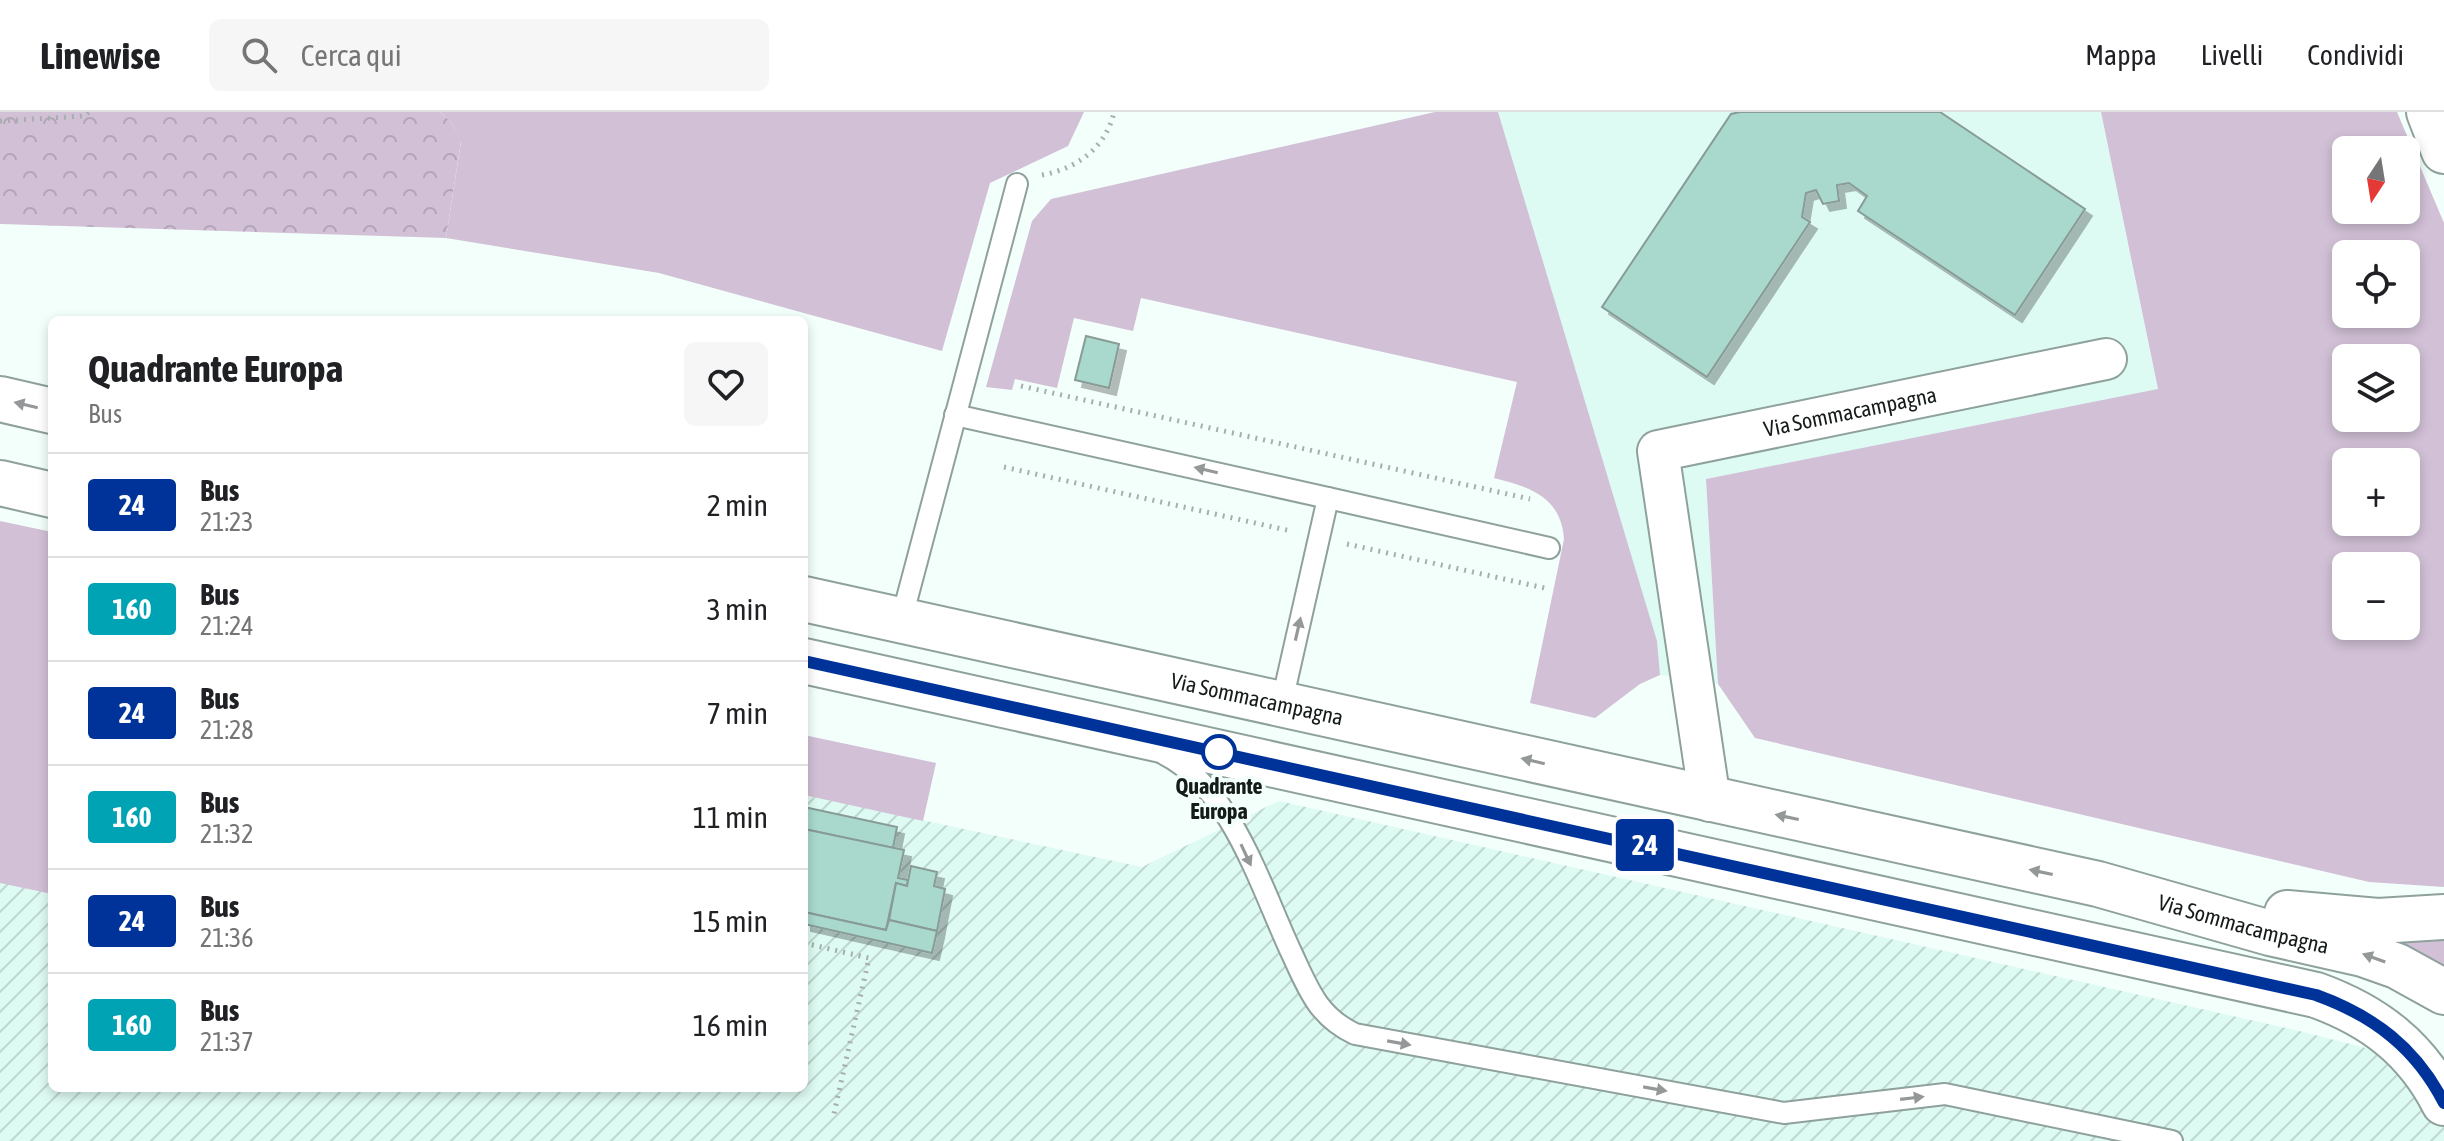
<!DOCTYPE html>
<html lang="it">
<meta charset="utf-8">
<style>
:root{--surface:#fff;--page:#f6f6f6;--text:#202124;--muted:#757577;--line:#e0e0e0}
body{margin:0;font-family:"Asap Condensed",sans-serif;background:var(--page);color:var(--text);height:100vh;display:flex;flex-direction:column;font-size:30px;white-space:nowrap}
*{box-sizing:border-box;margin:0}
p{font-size:26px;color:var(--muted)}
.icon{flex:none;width:44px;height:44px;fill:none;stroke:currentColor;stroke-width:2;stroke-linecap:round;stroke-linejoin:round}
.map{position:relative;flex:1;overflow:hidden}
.sheet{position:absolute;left:48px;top:204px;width:760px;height:776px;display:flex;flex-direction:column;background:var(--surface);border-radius:12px;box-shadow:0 4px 12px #0003}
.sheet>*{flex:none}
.badge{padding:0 16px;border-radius:6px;font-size:28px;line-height:52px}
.needle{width:52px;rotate:192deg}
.buttons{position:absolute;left:2332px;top:24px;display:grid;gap:16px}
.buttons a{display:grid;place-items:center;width:88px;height:88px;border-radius:12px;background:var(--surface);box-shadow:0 4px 12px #0003;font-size:40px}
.map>.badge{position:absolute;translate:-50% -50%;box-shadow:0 0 0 4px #fff}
.round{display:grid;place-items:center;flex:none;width:84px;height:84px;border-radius:12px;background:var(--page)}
.summary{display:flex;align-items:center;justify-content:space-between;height:136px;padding:0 40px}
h1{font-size:38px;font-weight:700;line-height:60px}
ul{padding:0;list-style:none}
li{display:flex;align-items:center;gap:24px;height:104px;padding:0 40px;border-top:2px solid var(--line)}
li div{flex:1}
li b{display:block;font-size:30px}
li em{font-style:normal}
li .badge{min-width:88px;font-weight:700;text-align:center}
header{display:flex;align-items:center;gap:48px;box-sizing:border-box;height:112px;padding:0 40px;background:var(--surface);border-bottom:2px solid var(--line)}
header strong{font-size:38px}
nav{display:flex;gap:44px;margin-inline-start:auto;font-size:28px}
.search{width:560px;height:72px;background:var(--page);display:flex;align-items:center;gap:20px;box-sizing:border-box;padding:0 28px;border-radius:12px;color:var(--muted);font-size:30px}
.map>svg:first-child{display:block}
.built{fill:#defbf3}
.industrial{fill:url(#industrial-furrows)}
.grass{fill:#d2c0d6;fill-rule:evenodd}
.forest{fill:url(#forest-crowns)}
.building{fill:#a9d9cd;stroke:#889b96;stroke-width:2;filter:url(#shadow)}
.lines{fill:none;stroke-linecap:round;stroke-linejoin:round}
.service-casing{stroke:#8ea19c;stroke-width:24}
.minor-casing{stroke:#8ea19c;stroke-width:44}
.tertiary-casing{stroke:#8ea19c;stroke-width:48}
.path{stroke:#a5afac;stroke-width:5;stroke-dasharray:2 6;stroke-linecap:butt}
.service{stroke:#fff;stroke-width:20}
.minor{stroke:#fff;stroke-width:40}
.tertiary{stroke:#fff;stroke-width:44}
.oneway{fill:#959898}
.line-casing{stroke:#fff;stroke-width:18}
.line{stroke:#039;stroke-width:12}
.stop-dot{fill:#fff;stroke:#039;stroke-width:4}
.labels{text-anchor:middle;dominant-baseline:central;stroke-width:8;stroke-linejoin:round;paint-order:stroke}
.street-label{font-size:22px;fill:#141b19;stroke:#f3fffb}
.stop-label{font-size:22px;font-weight:bold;fill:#141b19;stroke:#f3fffb}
</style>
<header>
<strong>Linewise</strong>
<div class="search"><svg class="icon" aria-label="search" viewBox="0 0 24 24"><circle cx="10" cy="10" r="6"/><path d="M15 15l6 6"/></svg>Cerca qui</div>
<nav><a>Mappa</a><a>Livelli</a><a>Condividi</a></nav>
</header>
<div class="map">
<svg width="2444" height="1029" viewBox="0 0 2444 1029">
<defs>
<pattern id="industrial-furrows" width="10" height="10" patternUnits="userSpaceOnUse" patternTransform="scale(2)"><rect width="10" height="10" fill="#defbf3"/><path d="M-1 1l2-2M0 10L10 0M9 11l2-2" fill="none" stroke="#bed7d0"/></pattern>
<pattern id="forest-crowns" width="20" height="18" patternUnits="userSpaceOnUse" patternTransform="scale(2)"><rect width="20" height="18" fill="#d2c0d6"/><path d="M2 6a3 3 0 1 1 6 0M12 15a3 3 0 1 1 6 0" fill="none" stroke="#b3a4b7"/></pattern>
<filter id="shadow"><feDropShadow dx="7" dy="7" stdDeviation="0" flood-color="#0004"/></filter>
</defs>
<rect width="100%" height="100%" fill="#f3fffb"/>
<!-- built -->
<polygon class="built" points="1498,0 2101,0 2158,278 1706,367 1718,572 1660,563"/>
<!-- industrial -->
<polygon class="industrial" points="804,683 1142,755 1279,689 2299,919 2444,956 2444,1029 0,1029 0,770 52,781 52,976 804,976"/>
<!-- grass -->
<g class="grass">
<polygon points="440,0 1084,0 1068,34 990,71 942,239 659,161 446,126 461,30 452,11"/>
<path d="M 1435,0 L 1498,0 L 1657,529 L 1660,563 L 1640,572 L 1595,606 L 1530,591 L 1564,427 C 1561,385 1530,375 1494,366 L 1517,270 L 1141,186 L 1133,219 L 1074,206 L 1057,276 L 1015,267 L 1012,278 L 986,275 L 1032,109 L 1051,87 Z"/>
<path d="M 2101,0 L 2397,0 L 2444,111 L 2444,775 L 2369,770 L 1755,626 L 1718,572 L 1706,367 L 2158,277 ZM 2406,38 L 2406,98 L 2346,98 L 2346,38 ZM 2406,142 L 2406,202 L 2346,202 L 2346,142 ZM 2406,246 L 2406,306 L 2346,306 L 2346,246 ZM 2406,350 L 2406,410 L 2346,410 L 2346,350 ZM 2406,454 L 2406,514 L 2346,514 L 2346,454 Z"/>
<polygon points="0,409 52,420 52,782 0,771"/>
<polygon points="804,623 936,651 923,709 804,683"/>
<polygon points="2444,822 2444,854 2378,825"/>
</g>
<!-- forest -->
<polygon class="forest" points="0,0 440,0 452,11 461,29 446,126 0,112"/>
<!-- building -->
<g class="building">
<polygon points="1740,0 1940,0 2085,97 2015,203 1858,99 1867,84 1849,71 1837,73 1839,89 1823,92 1816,78 1806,81 1802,105 1810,110 1707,265 1602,195 1731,2"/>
<polygon points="1086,224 1119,232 1109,276 1075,268"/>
<polygon points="804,695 897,715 893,736 804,717"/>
<polygon points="804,717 904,738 898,766 908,768 907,774 896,771 886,818 804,800"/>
<polygon points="911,754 937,760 934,774 945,777 937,819 889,808 896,771 907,774"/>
<polygon points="804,800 886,818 889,808 937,819 932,841 804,812"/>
</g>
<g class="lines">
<defs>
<g id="service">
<polyline points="955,303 1328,386 1281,594"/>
<polyline points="1328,386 1549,436"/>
<polyline points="901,509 1017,72"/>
<path d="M 1164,642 C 1233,677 1261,777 1293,844 C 1309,879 1319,905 1355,922 L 1784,1001 L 1945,982 L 2172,1029"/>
</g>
<g id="minor">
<path id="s1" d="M 1710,689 L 1658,339 L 2106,247"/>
</g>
<g id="tertiary">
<polyline points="2429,0 2444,39"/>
<polyline points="0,287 52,299"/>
<polyline points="0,371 52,383"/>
<path id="s2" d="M 804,487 L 2098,772 L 2270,821 L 2363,842 L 2397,854 L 2444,880"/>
<path d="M 804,549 L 2316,883 C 2374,904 2416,936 2444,991"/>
<polyline points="2287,801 2378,809 2444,805"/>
</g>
</defs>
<!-- service casing -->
<use href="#service" class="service-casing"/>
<!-- minor casing -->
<use href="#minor" class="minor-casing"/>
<!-- tertiary casing -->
<use href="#tertiary" class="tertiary-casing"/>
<!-- path -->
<g class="path">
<polyline points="0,9 84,4 89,0"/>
<path d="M 1042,63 C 1076,57 1106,36 1114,0"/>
<polyline points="1021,274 1530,387"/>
<polyline points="1004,355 1291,419"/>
<polyline points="1347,432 1549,477"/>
<polyline points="804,831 869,846 833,1006"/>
</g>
<!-- service -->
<use href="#service" class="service"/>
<!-- minor -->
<use href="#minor" class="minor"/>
<!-- tertiary -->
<use href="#tertiary" class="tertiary"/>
</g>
<!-- one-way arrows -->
<defs><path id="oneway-solid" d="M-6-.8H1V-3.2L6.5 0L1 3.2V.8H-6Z" transform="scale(2)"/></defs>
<g class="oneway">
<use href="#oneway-solid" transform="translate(26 293) rotate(-167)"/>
<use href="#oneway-solid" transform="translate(1206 358) rotate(-167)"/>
<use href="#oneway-solid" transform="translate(1298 517) rotate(-77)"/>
<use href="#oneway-solid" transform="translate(1533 649) rotate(-167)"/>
<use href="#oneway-solid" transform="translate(1787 705) rotate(-168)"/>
<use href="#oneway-solid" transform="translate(1246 743) rotate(65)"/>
<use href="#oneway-solid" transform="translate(2041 760) rotate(-168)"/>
<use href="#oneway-solid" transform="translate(2374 846) rotate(-160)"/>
<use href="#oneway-solid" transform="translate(1399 931) rotate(10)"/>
<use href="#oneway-solid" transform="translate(1655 977) rotate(10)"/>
<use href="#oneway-solid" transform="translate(1912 986) rotate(-7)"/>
</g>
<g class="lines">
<defs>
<path id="line" d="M 804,549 L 2316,883 C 2374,904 2416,936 2444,991"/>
</defs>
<!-- line casing -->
<use href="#line" class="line-casing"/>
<!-- line -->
<use href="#line" class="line"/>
</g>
<!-- markers -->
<circle class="stop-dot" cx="1219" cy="640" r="16"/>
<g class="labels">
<!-- street labels -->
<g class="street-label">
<text stroke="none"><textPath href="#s1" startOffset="550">Via Sommacampagna</textPath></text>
<text stroke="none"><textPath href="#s2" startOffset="464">Via Sommacampagna</textPath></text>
<text stroke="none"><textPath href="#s2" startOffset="1476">Via Sommacampagna</textPath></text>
</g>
<!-- stop labels -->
<g class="stop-label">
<text x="1219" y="674">Quadrante<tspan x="1219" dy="25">Europa</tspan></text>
</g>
</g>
</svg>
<div class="buttons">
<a><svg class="needle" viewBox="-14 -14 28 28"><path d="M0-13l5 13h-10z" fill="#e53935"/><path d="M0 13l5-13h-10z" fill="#757577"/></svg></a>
<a><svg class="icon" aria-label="locate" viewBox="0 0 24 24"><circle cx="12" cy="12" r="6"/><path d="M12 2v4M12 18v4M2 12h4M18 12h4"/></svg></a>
<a><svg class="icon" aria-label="layers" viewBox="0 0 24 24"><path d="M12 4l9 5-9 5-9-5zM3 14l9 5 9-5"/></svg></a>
<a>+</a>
<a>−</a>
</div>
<b class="badge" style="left:1645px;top:733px;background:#039;color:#fff">24</b>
<section class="sheet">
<div class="summary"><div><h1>Quadrante Europa</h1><p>Bus</p></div><a class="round"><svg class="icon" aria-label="heart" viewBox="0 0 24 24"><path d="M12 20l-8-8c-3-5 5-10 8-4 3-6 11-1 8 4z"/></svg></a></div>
<ul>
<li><span class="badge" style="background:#039;color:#fff">24</span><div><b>Bus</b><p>21:23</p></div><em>2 min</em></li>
<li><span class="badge" style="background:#00a3b4;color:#fff">160</span><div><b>Bus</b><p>21:24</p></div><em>3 min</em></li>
<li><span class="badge" style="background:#039;color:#fff">24</span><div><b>Bus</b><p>21:28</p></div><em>7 min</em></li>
<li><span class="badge" style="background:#00a3b4;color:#fff">160</span><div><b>Bus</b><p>21:32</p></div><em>11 min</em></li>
<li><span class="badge" style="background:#039;color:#fff">24</span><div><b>Bus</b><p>21:36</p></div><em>15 min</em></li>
<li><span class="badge" style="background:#00a3b4;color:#fff">160</span><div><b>Bus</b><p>21:37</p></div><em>16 min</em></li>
</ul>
</section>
</div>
